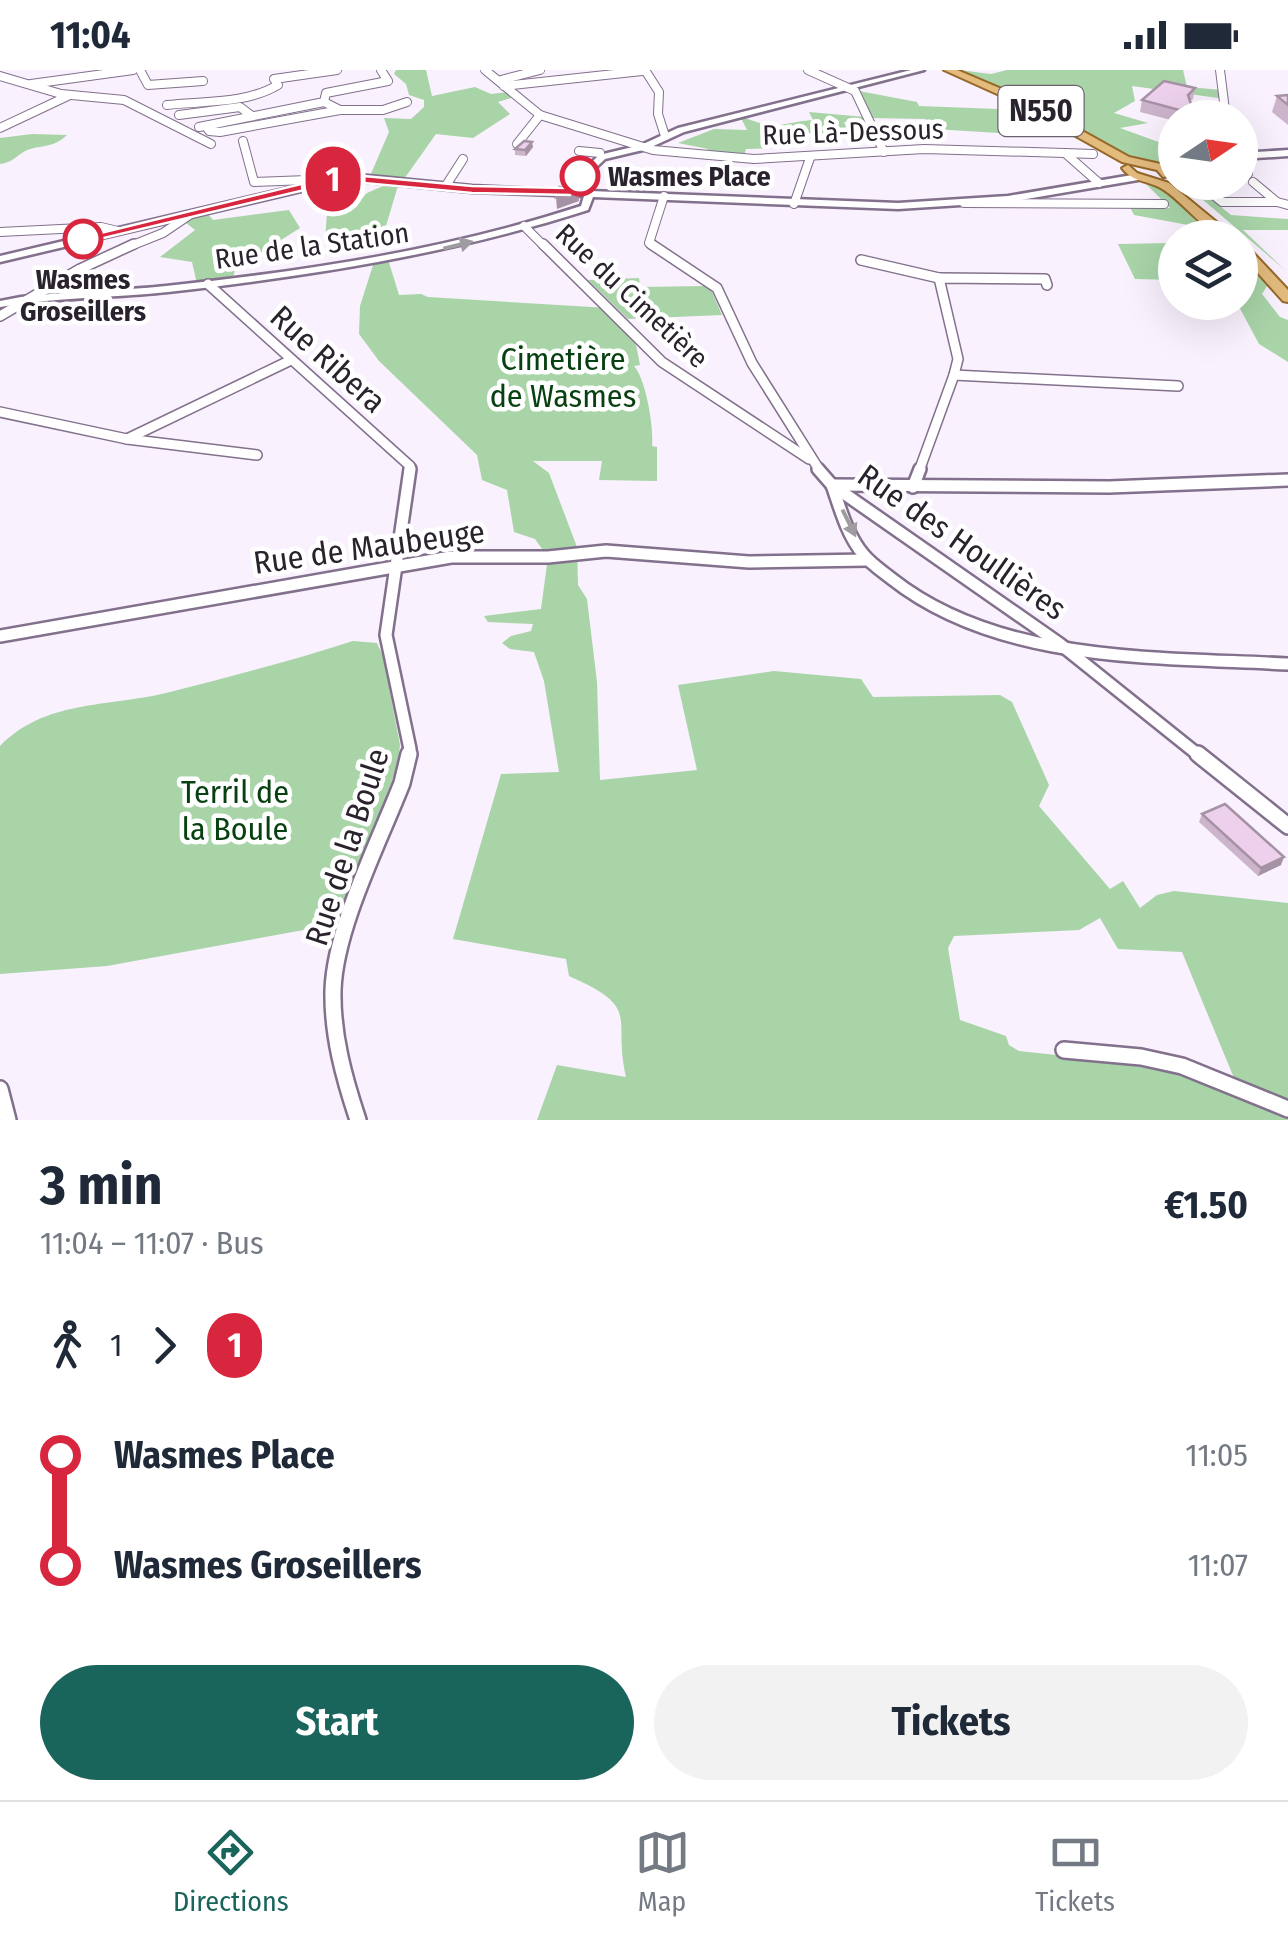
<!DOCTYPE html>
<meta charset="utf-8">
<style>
:root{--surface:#fff;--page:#f2f2f3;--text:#1f2937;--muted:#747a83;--line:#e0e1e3;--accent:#19645b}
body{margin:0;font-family:"Fira Sans Condensed",sans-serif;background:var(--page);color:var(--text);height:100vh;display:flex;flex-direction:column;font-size:38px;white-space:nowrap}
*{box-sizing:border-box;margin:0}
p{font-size:32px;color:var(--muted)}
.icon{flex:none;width:55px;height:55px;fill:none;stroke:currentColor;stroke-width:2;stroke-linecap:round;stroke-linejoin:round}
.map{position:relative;height:1050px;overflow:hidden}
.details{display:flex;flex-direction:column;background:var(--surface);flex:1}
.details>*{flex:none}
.badge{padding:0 20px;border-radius:32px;font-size:35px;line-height:65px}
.needle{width:65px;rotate:77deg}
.controls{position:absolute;left:1158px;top:30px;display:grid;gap:20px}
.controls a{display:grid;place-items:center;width:100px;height:100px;border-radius:50%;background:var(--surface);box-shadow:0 10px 40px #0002;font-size:50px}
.map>.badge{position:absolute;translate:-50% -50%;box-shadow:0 0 0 5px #fff}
.legs{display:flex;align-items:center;gap:15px;height:110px;padding:0 40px;font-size:32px}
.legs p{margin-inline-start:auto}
.overview{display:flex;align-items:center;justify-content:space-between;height:170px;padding:0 40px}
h1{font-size:55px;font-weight:700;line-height:75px}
.button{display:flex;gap:20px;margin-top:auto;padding:20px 40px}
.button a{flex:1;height:115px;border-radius:60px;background:var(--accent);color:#fff;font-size:40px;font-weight:700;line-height:115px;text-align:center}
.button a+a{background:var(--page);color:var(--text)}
ul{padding:0 40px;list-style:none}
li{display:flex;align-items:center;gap:35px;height:110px;font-size:38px}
li i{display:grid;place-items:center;width:15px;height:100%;margin:0 12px;background:currentColor}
li i::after{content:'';width:25px;height:25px;margin:-12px;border:8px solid;border-radius:50%;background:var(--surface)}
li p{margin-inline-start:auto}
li:first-child i{background:linear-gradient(#0000 50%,currentColor 0)}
li:last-child i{background:linear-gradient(currentColor 50%,#0000 0)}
.status{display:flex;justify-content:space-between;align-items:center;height:70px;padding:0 50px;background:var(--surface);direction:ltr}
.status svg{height:28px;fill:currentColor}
.dock{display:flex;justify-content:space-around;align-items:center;height:140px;border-top:2px solid var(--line);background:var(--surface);font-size:28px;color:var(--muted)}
.dock a{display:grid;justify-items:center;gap:5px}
.dock .selected{color:var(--accent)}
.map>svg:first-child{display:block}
.green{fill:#a8d4a8;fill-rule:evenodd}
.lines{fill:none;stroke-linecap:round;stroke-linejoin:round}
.minor-far3-casing{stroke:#82708c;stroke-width:10}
.minor-far2-casing{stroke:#82708c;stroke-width:12}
.minor-far1-casing{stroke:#82708c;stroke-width:16}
.minor-casing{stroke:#82708c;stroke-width:20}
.tertiary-casing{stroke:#82708c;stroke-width:5}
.primary-casing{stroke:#966829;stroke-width:4}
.minor-far3{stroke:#fff;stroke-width:8}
.minor-far2{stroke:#fff;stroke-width:9}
.minor-far1{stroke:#fff;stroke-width:11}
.minor{stroke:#fff;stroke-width:15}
.tertiary{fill:#fff;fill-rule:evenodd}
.primary{fill:#e3bb7d;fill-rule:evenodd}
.wall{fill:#ccb4cb}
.shaded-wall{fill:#a692a5}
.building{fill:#edd1ec;stroke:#a692a5;stroke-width:2.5}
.oneway{fill:#9f9ca1}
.line-1{fill:#d7263d;stroke:#fff;stroke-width:2.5}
.stop-1-dot{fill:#fff;stroke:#d7263d;stroke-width:5}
.labels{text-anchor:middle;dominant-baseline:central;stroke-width:9;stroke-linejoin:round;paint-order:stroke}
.far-street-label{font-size:28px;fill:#2a232e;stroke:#fff}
.far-stop-label{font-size:28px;font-weight:bold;fill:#2a232e;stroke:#fff;text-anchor:start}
.shield{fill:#fff;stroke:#6a656d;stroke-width:2.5}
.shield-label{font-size:30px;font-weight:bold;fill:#2a232e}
.street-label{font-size:32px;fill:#2a232e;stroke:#fff}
.park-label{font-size:32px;fill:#084111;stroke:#fff}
</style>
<div class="status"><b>11:04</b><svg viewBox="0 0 49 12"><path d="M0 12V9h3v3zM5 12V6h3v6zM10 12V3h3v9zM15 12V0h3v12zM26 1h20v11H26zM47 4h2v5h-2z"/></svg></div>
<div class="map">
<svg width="1288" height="1050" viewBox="0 0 1288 1050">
<rect width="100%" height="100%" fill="#f9f1fd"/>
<!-- green -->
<g class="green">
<path d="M 396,0 L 426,0 L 432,26 L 475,17 L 491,24 L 508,22 L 514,27 L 498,32 L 510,44 L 473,68 L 436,64 L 397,119 L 386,156 L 392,164 C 366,183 356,173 325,171 L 327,142 L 343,132 L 356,135 L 367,123 L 390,113 L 370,106 L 389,62 L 384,48 L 411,49 L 424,37 L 424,30 L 409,25 L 406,14 L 394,4 Z"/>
<polygon points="959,0 991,4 1007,0 1183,0 1187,17 1223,20 1225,29 1132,16 1135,31 1114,43 1148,53 1120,58 1175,78 1175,95 1135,91"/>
<polygon points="859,21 917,32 919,36 998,39 1015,64 934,59 925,49 870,48"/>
<path d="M 809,42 L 866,47 L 867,52 L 844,52 L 849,64 L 799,63 L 799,71 L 780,71 L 776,78 L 746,79 L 744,87 L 706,84 L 708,79 L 678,73 L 714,59 L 747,60 L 740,46 C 780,62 776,53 813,50 Z"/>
<path d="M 32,64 L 67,65 C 50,81 37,73 22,83 C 13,89 12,92 0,94 L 0,68 Z"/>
<polygon points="1145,113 1162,117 1210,159 1134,145 1130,137 1170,138"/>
<polygon points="1186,116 1199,119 1231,145 1288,149 1288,160 1243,160 1285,200 1202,129 1177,117"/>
<polygon points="289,140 300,158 235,199 233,208 197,214 192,192 160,187 195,160 185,152 206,142 213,150"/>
<polygon points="1171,173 1175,210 1135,209 1118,174"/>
<polygon points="1240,186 1267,216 1262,224 1280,247 1288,250 1288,292 1259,274 1237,233 1240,232"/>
<path d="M 388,189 L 399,225 L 421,224 L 428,227 L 608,238 L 636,275 L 640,295 L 634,296 C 646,309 654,358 652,376 L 657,377 L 657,411 L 599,410 L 602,391 L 533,391 L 549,403 L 577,477 L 578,515 L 587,529 L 597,612 L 600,710 L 697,700 L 678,615 L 774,601 L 861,609 L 873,627 L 1000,625 L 1012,632 L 1049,715 L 1039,736 L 1110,819 L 1123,811 L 1140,838 L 1157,825 L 1174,821 L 1288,833 L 1288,1050 L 537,1050 L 557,995 L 626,1007 C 612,945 643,939 569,906 L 566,889 L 453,869 L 501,704 L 559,702 L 544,611 L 534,582 L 510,579 L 502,573 L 511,566 L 531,561 L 533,554 L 488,552 L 484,546 L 541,539 L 548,487 L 535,469 L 514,462 L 507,420 L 482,410 L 477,385 L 379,291 L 359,264 L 360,236 L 374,192 ZM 1100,848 L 1118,879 L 1182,882 L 1241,1025 L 1160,996 L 1019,981 L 1009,975 L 1006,966 L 960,950 L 948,878 L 954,866 L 1079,860 Z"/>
<polygon points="639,208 640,217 705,216 712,222 722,245 628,249 588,210"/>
<path d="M 353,571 L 377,573 L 383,586 L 400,675 L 398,694 L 345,837 L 331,855 L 107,896 L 0,904 L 0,676 C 45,630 107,637 166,623 C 229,607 291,591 353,571 Z"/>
</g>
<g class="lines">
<defs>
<g id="minor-far3">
<polyline points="140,0 148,15 203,11"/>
<polyline points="485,0 540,45 653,80 754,89 924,79 1065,83 1099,113"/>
<polyline points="645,0 659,22 658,44 665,66"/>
<polyline points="808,0 855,21 884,82"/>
<polyline points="1220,0 1226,48"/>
<polyline points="0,6 61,24 124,30 211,74"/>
<polyline points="501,10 540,0"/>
<polyline points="31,14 133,0"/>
<polyline points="504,16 642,1"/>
<polyline points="324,32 326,23 388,11 381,0"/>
<path d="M 167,35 C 203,31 246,34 278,15 L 274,9 L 337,0"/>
<polyline points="179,45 240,37 252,46"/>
<polyline points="206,56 209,61 220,62 340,40 383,40 407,32"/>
<polyline points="199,57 324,32 340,40"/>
<polyline points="0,58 70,25"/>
<polyline points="243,71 254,112 334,109"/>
<polyline points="517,74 540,45"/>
<polyline points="579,81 600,83"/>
<polyline points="1065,83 1093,84"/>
<polyline points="1240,98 1248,104"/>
<polyline points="1197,112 1222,132 1277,132"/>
<polyline points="1253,112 1277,132 1288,135"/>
<polyline points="445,117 463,89"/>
<polyline points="964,133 1164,134"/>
<polyline points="794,134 810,88"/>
<polyline points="524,156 545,177"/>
<polyline points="0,162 101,157 118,161"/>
<polyline points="128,177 163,163 191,144"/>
<polyline points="655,177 649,173 664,126"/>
</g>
<g id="minor-far2">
<polyline points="543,174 662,292 809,389"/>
<polyline points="651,174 717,218 752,293 820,401"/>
<polyline points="861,190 939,208"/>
<polyline points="208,214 410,396 409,401"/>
<polyline points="0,246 80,199 134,174"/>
<polyline points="954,305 958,289 939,208 1045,209 1047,215"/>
<polyline points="0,342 127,369 257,385"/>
<polyline points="127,369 289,291"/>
<polyline points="919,401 954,305 1178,316"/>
</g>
<g id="minor-far1">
<polyline points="818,399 832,415 1060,574 1201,687"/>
<path d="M 832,415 C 840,438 847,465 863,484 C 871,494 882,501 892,509 C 1000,594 1158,587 1288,594"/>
<polyline points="832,415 1109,417 1288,410"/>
<polyline points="913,417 920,399"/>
<polyline points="0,566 451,487 548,487 606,481 749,492 868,490"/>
<polyline points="408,687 410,679 386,565 410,399"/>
</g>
<g id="minor">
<polyline points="1198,684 1288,756"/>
<polyline points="1064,980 1141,987 1182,996 1288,1039"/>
<polyline points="0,1019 8,1050"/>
<path d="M 358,1050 C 344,1008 332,965 333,920 C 335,858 379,772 402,713 L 409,684"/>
</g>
<g id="tertiary">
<path d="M 911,0 L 924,0 L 684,62 L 647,79 L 605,89 L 583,110 L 590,121 L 898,133 L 1008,126 L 1138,104 L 1142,107 L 1138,110 L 1008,132 L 898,139 L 593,127 L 588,140 C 451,184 311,206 168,222 C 112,228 56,227 0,237 L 0,231 L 21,227 C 69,221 118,221 166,216 C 307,201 446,180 581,136 L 584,126 L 472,122 L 348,110 L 0,192 L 0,186 L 348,104 L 472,116 L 581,121 L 577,115 L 571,113 L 599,85 L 641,75 L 678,58 Z"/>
<polygon points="1288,80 1288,86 1240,89 1240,83"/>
<polygon points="1175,93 1175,101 1170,106 1164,106 1164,102"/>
</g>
<g id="primary">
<polygon points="944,0 957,0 1023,28 1129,87 1165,95 1173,105 1163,107 1157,100 1122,92 1015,32"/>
<path d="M 1128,95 L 1137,103 L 1169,113 L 1236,168 C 1207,168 1187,135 1164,120 C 1149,110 1133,113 1122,98 Z"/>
<polygon points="1240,172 1244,173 1288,220 1288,232 1283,231 1240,183"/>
</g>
</defs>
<!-- minor-far3 casing -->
<use href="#minor-far3" class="minor-far3-casing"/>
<!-- minor-far2 casing -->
<use href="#minor-far2" class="minor-far2-casing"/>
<!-- minor-far1 casing -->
<use href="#minor-far1" class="minor-far1-casing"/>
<!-- minor casing -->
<use href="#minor" class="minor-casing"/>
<!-- tertiary casing -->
<use href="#tertiary" class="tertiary-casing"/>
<!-- primary casing -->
<use href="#primary" class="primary-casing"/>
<!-- minor-far3 -->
<use href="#minor-far3" class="minor-far3"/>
<!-- minor-far2 -->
<use href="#minor-far2" class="minor-far2"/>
<!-- minor-far1 -->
<use href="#minor-far1" class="minor-far1"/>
<!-- minor -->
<use href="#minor" class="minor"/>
<!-- tertiary -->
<use href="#tertiary" class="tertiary"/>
<!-- primary -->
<use href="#primary" class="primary"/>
</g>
<!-- wall -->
<g class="wall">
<polygon points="1195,18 1193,29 1190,31 1188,45 1184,48 1175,48 1175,51 1140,42 1142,30"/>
<polygon points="1288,25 1288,55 1272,42 1277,26"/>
<polygon points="533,77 526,86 515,85 515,79"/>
<polygon points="1202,744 1281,795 1258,806 1199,752"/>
</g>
<!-- shaded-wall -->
<g class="shaded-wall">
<polygon points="1191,34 1188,45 1184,48 1177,48 1179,40"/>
<polygon points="532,72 533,77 526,86 525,80"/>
<polygon points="578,119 579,131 557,139 556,127"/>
<polygon points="1284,787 1281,795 1258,806 1261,798"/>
</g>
<!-- building -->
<g class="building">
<polygon points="1164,11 1195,18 1188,25 1191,34 1179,40 1142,30"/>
<polygon points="1288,25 1288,35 1277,26"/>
<polygon points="524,71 532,72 525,80 515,79"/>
<polygon points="559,117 578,119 556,127"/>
<polygon points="1225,734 1284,787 1261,798 1202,744"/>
</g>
<!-- one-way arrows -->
<defs><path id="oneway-solid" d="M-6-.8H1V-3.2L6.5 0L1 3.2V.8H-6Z" transform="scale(2.5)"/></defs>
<g class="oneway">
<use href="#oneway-solid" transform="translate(458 175) rotate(-14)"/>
<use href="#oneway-solid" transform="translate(849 453) rotate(64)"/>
</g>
<!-- line-1 -->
<polygon class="line-1" points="580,103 586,106 570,125 472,123 342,111 83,173 76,169 342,104 472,116 566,118"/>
<!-- markers -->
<g class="stop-1-dot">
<circle cx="580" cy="106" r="18"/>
<circle cx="83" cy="169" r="18"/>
</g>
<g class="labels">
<!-- far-street labels -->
<g class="far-street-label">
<text transform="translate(853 62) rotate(-2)">Rue Là-Dessous</text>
<text transform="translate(312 176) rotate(-8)">Rue de la Station</text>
<text transform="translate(632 226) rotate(43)">Rue du Cimetière</text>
</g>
<!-- far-stop labels -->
<g class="far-stop-label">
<text x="608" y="106">Wasmes Place</text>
<text x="83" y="209" text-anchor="middle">Wasmes<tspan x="83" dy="32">Groseillers</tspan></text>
</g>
<!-- shield labels -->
<rect class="shield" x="998.5" y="16" width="85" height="50" rx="8"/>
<g class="shield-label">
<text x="1041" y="41">N550</text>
</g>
<!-- street labels -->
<g class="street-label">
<text transform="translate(328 289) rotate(42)">Rue Ribera</text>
<text transform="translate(962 472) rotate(35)">Rue des Houllières</text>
<text transform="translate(369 477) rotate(-8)">Rue de Maubeuge</text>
<text transform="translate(347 777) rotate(-72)">Rue de la Boule</text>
</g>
<!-- park labels -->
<g class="park-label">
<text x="563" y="289">Cimetière<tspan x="563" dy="37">de Wasmes</tspan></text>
<text x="235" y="722">Terril de<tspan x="235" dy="37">la Boule</tspan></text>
</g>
</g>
</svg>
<div class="controls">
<a><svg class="needle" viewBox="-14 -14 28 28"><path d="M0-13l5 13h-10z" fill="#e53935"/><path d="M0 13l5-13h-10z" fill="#747a83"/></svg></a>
<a><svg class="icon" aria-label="layers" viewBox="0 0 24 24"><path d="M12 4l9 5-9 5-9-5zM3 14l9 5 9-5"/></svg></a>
</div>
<b class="badge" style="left:333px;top:109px;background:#d7263d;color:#fff">1</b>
</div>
<section class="details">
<div class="overview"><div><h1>3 min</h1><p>11:04 – 11:07 · Bus</p></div><b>€1.50</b></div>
<div class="legs"><svg class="icon" aria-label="walk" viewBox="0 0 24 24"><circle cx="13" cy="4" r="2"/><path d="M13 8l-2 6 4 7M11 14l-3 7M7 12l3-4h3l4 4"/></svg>1<svg class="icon" aria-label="forward" viewBox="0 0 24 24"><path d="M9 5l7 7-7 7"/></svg><b class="badge" style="background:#d7263d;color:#fff">1</b></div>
<ul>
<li><i style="color:#d7263d"></i><b>Wasmes Place</b><p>11:05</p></li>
<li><i style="color:#d7263d"></i><b>Wasmes Groseillers</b><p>11:07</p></li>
</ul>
<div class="button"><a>Start</a><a>Tickets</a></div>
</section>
<nav class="dock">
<a class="selected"><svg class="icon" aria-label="directions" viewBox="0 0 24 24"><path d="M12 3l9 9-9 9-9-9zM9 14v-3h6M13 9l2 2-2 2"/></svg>Directions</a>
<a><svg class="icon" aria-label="map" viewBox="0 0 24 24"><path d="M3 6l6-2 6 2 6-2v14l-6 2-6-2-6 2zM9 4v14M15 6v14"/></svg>Map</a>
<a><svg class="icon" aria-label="tickets" viewBox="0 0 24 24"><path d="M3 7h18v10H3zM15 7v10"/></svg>Tickets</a>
</nav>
